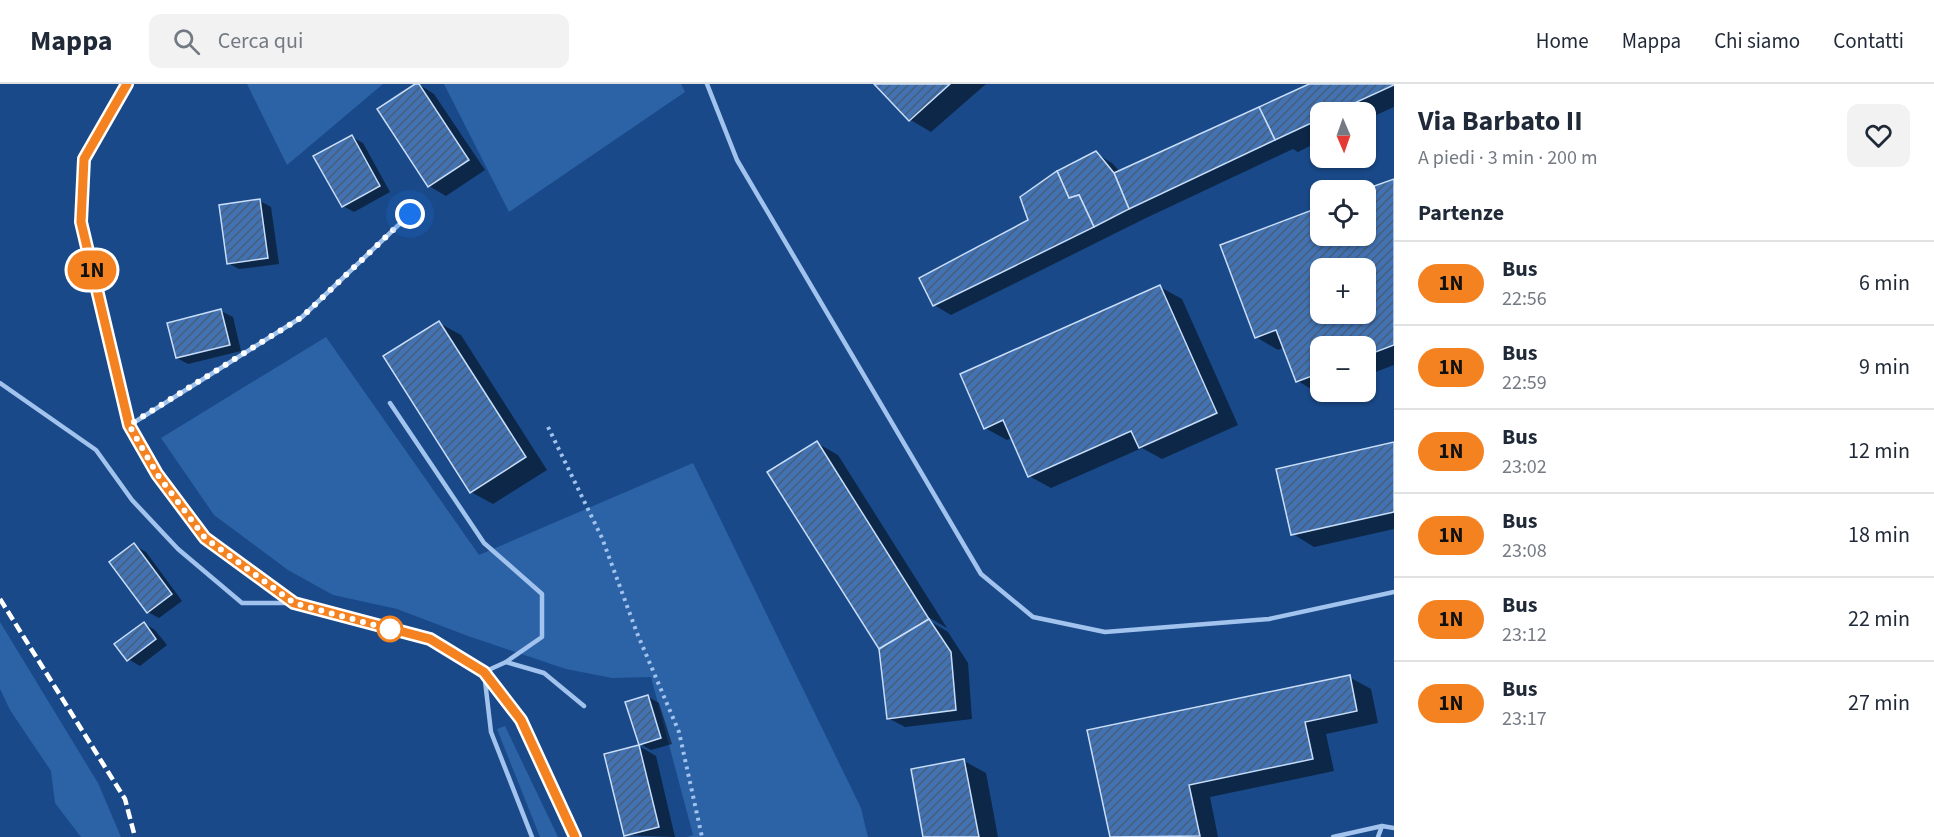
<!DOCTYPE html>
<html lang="it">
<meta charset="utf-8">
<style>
:root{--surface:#fff;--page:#f2f2f3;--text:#1f2937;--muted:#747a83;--line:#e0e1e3}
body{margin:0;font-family:"Source Sans 3",sans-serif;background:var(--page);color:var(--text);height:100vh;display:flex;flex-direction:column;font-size:22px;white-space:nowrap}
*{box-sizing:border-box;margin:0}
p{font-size:20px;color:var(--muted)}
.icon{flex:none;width:33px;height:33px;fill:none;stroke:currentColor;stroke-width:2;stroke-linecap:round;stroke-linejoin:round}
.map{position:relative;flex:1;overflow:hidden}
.panel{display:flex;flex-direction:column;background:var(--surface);width:540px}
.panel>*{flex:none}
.badge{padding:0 12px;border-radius:20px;font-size:21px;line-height:39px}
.needle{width:39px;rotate:178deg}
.fabs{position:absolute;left:1310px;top:18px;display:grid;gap:12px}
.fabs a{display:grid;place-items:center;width:66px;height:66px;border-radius:12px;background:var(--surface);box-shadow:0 2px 4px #0004;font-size:30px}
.you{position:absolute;width:30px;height:30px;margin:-15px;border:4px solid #fff;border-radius:50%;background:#1a73e8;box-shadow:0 0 0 9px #1a73e833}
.map>.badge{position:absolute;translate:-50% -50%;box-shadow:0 0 0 3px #fff}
h2{padding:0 24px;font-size:22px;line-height:54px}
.round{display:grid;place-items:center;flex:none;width:63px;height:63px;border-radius:12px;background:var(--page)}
.overview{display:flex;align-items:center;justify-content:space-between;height:102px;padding:0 24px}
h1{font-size:28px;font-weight:700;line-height:45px}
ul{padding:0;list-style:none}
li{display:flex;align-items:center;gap:18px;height:84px;padding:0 24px;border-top:2px solid var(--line)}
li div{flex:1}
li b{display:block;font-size:22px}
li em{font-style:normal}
li .badge{min-width:66px;font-weight:700;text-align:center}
header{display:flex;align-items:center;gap:36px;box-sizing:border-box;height:84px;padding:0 30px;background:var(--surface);border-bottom:2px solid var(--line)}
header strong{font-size:28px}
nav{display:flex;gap:33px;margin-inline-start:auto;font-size:21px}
.search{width:420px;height:54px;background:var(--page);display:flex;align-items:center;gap:15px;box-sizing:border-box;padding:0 21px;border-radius:12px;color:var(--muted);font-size:22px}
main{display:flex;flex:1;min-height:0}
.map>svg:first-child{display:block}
.grass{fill:#2c62a6}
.shadow{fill:#0007;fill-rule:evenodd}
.building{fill:url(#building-hatch);stroke:#c7ddf9;stroke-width:1.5;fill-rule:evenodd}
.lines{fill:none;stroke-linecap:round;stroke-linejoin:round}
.path{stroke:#a2c3ed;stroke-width:4;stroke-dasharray:3 4.5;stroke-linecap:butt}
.lane{stroke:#a2c3ed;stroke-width:4.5}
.street{stroke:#a2c3ed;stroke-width:6}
.rail{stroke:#fff;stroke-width:4.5;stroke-dasharray:10 4.5;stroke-linecap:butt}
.line-casing{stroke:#fff;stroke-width:14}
.line{stroke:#f58220;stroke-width:9}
.walk{stroke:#fff;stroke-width:6;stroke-dasharray:0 10.8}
.stop-dot{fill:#fff;stroke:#f58220;stroke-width:3}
</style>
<header>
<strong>Mappa</strong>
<div class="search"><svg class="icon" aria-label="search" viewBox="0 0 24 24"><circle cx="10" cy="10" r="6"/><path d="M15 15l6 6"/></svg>Cerca qui</div>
<nav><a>Home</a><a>Mappa</a><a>Chi siamo</a><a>Contatti</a></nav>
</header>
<main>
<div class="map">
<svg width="1394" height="753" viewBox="0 0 1394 753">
<defs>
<pattern id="building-hatch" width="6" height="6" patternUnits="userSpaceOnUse" patternTransform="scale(1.5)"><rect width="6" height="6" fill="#4272b2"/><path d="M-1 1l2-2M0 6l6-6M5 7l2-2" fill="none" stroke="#485d7a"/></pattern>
</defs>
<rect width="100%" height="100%" fill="#194988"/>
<!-- grass -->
<g class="grass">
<polygon points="247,0 383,0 287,81"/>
<polygon points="444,0 681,0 685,8 509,128"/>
<polygon points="326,253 479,471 693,379 861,724 868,753 687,753 693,751 651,593 612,594 566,585 468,552 397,525 333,511 288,486 214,431 161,354"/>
<polygon points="0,538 98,699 121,753 81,753 55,719 51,687 10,626 0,605"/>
<polygon points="505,642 558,753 540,753 497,645"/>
</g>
<!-- shadow -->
<g class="shadow">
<polygon points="418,0 434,10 485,86 446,112 429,102"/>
<polygon points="876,0 986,0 931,48 909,35"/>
<polygon points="1313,0 1394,0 1394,23 1365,36 1365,28 1320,28 1320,57 1298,68 1293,65 1146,134 951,231 934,221 1030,137 1095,69 1112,79 1120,88"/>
<polygon points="352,53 363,59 390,108 354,128 343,122"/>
<path d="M 1394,96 L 1394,281 L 1365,292 L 1365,262 L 1320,262 L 1320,308 L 1325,308 L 1319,310 L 1298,297 L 1285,263 L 1278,266 L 1256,253 L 1320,124 L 1320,152 L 1365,152 L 1365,107 ZM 1320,184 L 1365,184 L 1365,230 L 1320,230 Z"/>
<polygon points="260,117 271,123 279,180 239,185 228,179"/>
<polygon points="1160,203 1182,215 1238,341 1162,375 1142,364 1051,404 1029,392 1012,354 1007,356 985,344"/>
<polygon points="221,227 233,233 241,267 188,280 177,274"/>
<polygon points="439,239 461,251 547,386 493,420 471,408"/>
<polygon points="817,359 838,371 947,544 923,530 921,532 948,548 968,579 972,635 905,643 888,634 881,565"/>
<polygon points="1394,360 1394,445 1314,463 1293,450"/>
<polygon points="134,461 146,468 182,517 159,534 148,528"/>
<polygon points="144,539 155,546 167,561 140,582 128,575"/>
<polygon points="1349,593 1371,605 1378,639 1326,650 1334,687 1210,713 1218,753 1111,753 1089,647"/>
<polygon points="647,612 659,619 672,660 651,666 640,660"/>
<polygon points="639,662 656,672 675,753 625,751"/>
<polygon points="964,677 986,689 998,753 925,753"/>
</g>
<!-- building -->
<g class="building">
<polygon points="415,0 419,0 469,76 428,103 377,25"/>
<polygon points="874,0 950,0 909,37"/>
<polygon points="1309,0 1394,0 1394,1 1335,28 1320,28 1320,35 1275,56 1259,23"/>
<polygon points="1259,23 1275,56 1129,125 1114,89"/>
<polygon points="352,51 380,102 342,123 313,72"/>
<polygon points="1096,67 1114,89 1129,125 1094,143 1079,111 1069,114 1057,87"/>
<polygon points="1057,87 1069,114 1079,111 1094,143 933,222 919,194 1028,136 1020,113"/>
<path d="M 1394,95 L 1394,261 L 1365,272 L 1365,262 L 1320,262 L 1320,289 L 1296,298 L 1276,246 L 1255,254 L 1220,161 L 1320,123 L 1320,152 L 1365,152 L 1365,106 L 1363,106 ZM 1320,184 L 1365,184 L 1365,230 L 1320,230 Z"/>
<polygon points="260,115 268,174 227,180 219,121"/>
<polygon points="1160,201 1217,329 1139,364 1131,347 1028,393 1003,336 984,345 960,290"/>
<polygon points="221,225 230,261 176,274 167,239"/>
<polygon points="439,237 526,373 470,409 383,272"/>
<polygon points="817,357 929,535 879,565 767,388"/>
<polygon points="1394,358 1394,428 1291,451 1276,385"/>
<polygon points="134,459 172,510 147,529 109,478"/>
<polygon points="929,535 951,568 956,626 887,635 879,565"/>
<polygon points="144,538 156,555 127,577 114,560"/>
<polygon points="1350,591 1357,627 1305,638 1313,675 1189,701 1200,752 1110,753 1087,646"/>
<polygon points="648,611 661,654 639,661 625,618"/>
<polygon points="639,661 659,743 624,752 604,670"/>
<polygon points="964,675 979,753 923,753 911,685"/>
</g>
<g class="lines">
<!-- path -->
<polyline class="path" points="548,343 602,454 637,549 679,648 702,753"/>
<!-- lane -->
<g class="lane">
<polyline points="707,0 737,76 981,490 1033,533 1105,548 1269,535 1394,508"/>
<polyline points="0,299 96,366 132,416 178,465 242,519 294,519"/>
<polyline points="390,319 484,459 542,510 542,553 506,578"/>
<polyline points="130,341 302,233 410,130"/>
<polyline points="532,753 491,648 484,588 506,578 544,589 584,622"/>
<polyline points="1333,753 1382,742 1394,744"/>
<polyline points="1378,753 1382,742"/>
</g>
<!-- street -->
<polyline class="street" points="127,0 84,75 81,138 130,341 157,390 205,454 294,519 431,555 484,588 521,636 575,753"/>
<!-- rail -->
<polyline class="rail" points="0,515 125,715 135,753"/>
</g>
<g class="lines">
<defs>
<polyline id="line" points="127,0 84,75 81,138 129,341 157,390 205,454 294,519 430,555 484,588 521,636 575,753"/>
</defs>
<!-- line casing -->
<use href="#line" class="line-casing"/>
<!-- line -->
<use href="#line" class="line"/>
<!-- walk -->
<polyline class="walk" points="390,545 392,546 294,519 205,454 157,390 129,341 302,233 410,130"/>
</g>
<!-- markers -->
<circle class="stop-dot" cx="390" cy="545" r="12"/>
</svg>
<div class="fabs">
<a><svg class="needle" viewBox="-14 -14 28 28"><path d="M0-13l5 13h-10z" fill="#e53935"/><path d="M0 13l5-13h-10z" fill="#747a83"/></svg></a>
<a><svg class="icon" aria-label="locate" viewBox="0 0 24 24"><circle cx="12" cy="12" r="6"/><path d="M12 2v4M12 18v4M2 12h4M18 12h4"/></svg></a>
<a>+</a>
<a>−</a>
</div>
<div class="you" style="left:410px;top:130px"></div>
<b class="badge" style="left:92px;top:186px;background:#f58220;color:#111">1N</b>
</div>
<section class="panel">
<div class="overview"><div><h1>Via Barbato II</h1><p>A piedi · 3 min · 200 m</p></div><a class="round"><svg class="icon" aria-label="heart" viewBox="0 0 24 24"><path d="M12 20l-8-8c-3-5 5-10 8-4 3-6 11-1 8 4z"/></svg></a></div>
<h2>Partenze</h2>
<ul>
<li><span class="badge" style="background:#f58220;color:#111">1N</span><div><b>Bus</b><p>22:56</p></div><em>6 min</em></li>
<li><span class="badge" style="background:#f58220;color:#111">1N</span><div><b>Bus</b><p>22:59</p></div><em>9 min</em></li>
<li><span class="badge" style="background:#f58220;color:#111">1N</span><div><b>Bus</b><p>23:02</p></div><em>12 min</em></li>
<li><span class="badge" style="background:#f58220;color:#111">1N</span><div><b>Bus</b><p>23:08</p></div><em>18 min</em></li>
<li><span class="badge" style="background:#f58220;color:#111">1N</span><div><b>Bus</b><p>23:12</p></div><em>22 min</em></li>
<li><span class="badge" style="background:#f58220;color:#111">1N</span><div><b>Bus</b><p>23:17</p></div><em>27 min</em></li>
</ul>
</section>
</main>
